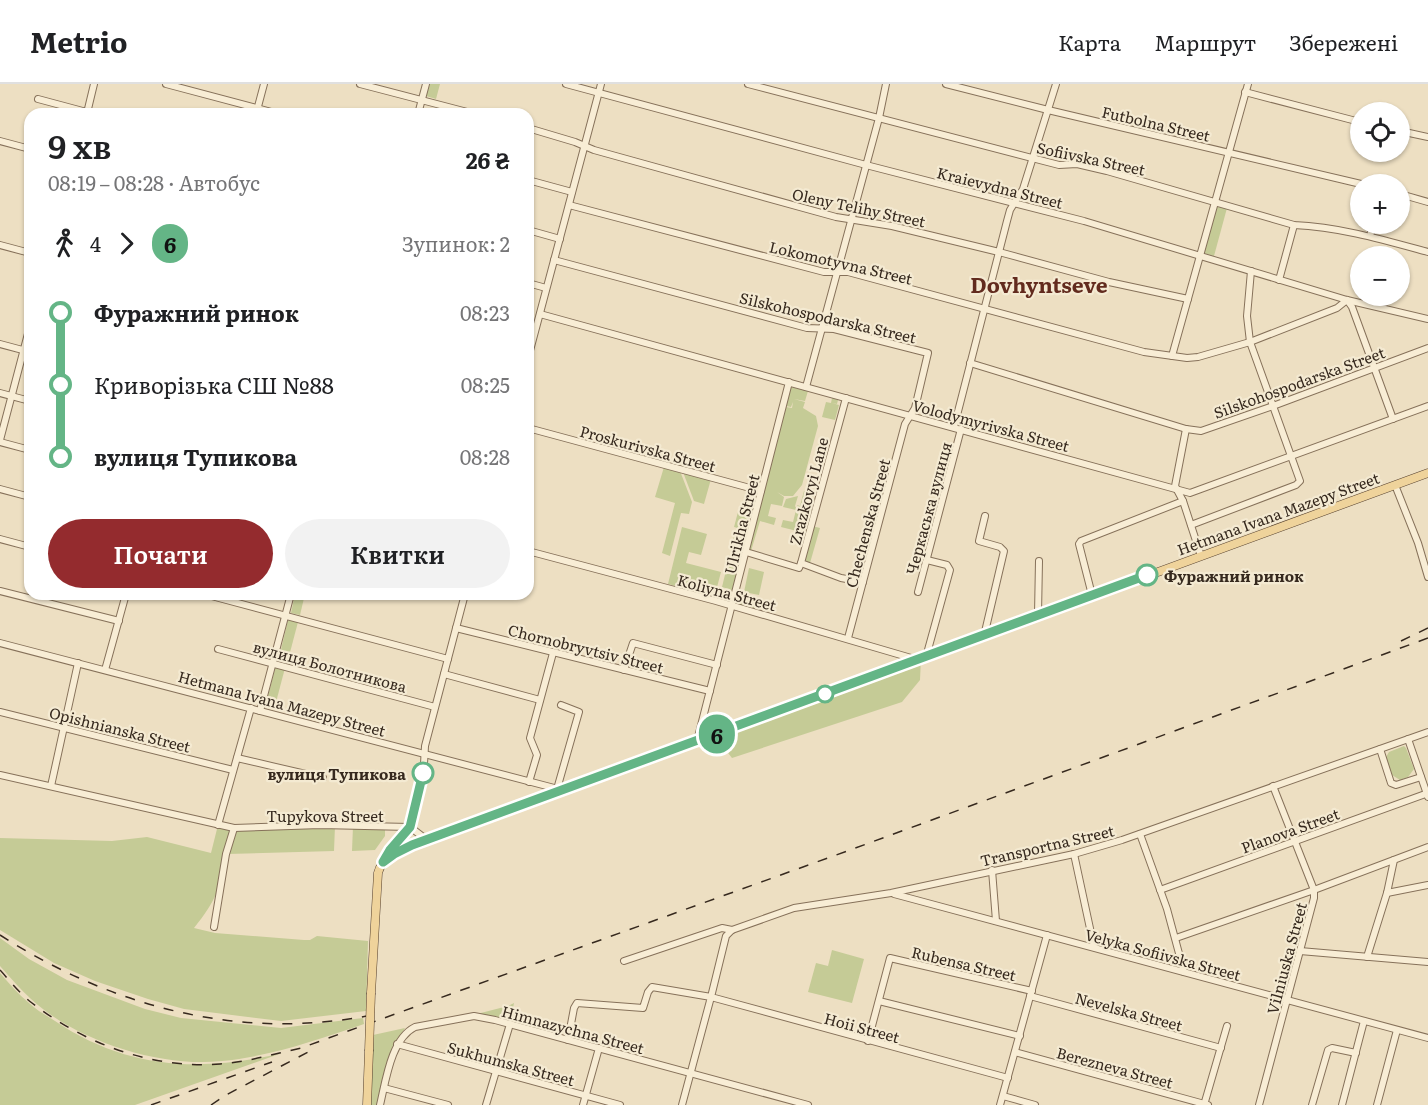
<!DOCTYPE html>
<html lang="uk">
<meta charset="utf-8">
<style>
:root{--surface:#fff;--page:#f2f2f2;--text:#202124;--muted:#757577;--line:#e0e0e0;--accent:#942b2e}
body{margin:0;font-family:Literata,serif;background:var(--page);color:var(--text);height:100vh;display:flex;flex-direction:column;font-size:22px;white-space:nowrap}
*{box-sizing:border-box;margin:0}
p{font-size:20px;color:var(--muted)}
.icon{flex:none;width:33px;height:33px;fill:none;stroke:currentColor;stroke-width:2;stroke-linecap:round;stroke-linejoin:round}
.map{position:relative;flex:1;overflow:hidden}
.drawer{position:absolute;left:24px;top:24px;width:510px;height:492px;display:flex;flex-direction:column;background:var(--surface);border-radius:18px;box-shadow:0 2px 4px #0004}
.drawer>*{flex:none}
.badge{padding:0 12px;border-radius:20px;font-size:21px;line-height:39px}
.tools{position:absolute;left:1350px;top:18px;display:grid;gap:12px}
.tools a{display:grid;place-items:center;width:60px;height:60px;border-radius:50%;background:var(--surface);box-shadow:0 2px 4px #0004;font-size:30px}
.map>.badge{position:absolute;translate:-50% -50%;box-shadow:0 0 0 3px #fff}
.legs{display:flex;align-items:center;gap:9px;height:66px;padding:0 24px;font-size:20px}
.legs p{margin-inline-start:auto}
.headline{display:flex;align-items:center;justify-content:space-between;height:102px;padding:0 24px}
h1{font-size:33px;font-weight:600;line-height:45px}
.button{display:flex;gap:12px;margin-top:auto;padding:12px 24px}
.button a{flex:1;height:69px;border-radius:36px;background:var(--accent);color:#fff;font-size:24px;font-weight:600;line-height:69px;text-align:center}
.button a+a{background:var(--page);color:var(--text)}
ul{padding:0 24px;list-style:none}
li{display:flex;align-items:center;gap:21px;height:72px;font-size:22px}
li i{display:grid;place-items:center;width:9px;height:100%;margin:0 8px;background:currentColor}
li i::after{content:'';width:15px;height:15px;margin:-8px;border:4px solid;border-radius:50%;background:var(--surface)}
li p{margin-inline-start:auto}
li:first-child i{background:linear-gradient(#0000 50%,currentColor 0)}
li:last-child i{background:linear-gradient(currentColor 50%,#0000 0)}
header{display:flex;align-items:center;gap:36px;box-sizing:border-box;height:84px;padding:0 30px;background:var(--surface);border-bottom:2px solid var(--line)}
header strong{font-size:28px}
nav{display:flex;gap:33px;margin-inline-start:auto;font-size:21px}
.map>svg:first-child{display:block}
.green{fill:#c5cb96}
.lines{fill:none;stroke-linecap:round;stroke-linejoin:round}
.minor-casing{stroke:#86715a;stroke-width:8}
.major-casing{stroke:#543f2e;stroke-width:9}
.minor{stroke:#f8edd5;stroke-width:6}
.major{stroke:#efd39b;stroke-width:8}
.rail{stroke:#36291e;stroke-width:1.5;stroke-dasharray:10 10;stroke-linecap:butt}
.major-bridge-casing{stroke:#543f2e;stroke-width:9;stroke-linecap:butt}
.major-bridge{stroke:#efd39b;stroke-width:8}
.line-1-casing{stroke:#fff;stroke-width:14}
.line-1{stroke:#64b586;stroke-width:9}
.stop-1-dot{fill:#fff;stroke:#64b586;stroke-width:3}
.labels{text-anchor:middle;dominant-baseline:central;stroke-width:4.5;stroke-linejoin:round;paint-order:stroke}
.street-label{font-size:15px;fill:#36291e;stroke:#f4ead2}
.stop-label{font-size:15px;font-weight:bold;fill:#36291e;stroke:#f4ead2;text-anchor:start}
.district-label{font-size:21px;font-weight:bold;fill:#622b1e;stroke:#f4ead2}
</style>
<header>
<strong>Metrio</strong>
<nav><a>Карта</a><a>Маршрут</a><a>Збережені</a></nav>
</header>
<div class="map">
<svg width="1428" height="1021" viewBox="0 0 1428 1021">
<rect width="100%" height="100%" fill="#eddfc2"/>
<!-- green -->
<g class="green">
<polygon points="430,0 440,0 436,15 426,12"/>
<polygon points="1217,121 1227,124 1214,172 1204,169"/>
<polygon points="791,303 808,307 805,317 794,315 805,318 803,324 816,332 818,342 802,401 793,412 784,412 777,408 784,413 782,422 771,420 768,432 776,434 774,441 760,437 751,467 749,466 786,323 792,324 793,318 791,323 786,322"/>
<polygon points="832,314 838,316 837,320 832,319 839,321 835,336 822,333 826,318 831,319"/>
<polygon points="819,357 828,360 823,379 814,377"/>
<polygon points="664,383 680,387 692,418 689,430 681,429 670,472 662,469 675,419 655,413"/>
<polygon points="683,388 711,395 704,420 694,417"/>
<polygon points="804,407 814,410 810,424 813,425 808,442 797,421 800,422"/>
<polygon points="798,412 795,422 807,443 805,449 781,443 783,436 793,438 796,426 783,423 786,415"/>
<polygon points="738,428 753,433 749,447 734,443"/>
<polygon points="812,442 820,444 810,479 802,476"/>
<polygon points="682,443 707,450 701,471 689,468 686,479 721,488 716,507 704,504 702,509 668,500"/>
<polygon points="735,448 737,447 749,450 744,467 731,464"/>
<polygon points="730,470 743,473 735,507 722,503"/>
<polygon points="749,484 764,488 759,511 744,508"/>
<polygon points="295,510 305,510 300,531 291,529"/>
<polygon points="739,510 761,516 759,525 737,520"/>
<polygon points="288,536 298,538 288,576 279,574"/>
<polygon points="921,574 920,596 902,618 732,674 714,651"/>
<polygon points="276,581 285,584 275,622 266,620"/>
<polygon points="1404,662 1406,664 1414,685 1408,693 1400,696 1392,691 1386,673 1389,668"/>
<path d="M 218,741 L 234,744 L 335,742 L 334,767 L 227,770 C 220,804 216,817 194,844 L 215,849 L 304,856 L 310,856 L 317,852 L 368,857 L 366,927 L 281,937 L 184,925 L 148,915 L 95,897 L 54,879 L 0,846 L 0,754 L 112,757 L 147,753 L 211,769 Z"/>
<polygon points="353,742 385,742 385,752 375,766 352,767"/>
<path d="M 0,854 L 29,875 L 67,896 L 145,925 L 181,934 L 281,944 L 363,934 L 364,940 C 317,956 272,972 222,977 C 161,984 76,957 31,915 C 20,905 10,893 0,882 Z"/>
<polygon points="832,866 864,875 852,919 808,908 816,879 828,882"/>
<path d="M 0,889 C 9,899 18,910 29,919 C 36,926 46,931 55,937 C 126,985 201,989 282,969 L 135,1021 L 0,1021 Z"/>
<polygon points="514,919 510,940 473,931 508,922"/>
<polygon points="405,944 395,961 379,1021 370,1021 373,951"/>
</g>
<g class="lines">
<defs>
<g id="minor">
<polyline points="166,0 279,30"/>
<polyline points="360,0 475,30"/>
<polyline points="566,0 866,81 1084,137 1347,216 1428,235"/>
<path d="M 748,0 L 1059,81 L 1077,80 L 1107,87 L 1294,141 C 1340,143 1384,156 1428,168"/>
<polyline points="946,0 1048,26 1361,100"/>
<polyline points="1245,8 1360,38"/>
<polyline points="38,15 94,30"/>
<polyline points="87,29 94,0"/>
<polyline points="256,30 264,0"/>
<polyline points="418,30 426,0"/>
<polyline points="528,44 575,58 594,66 836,133 892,142 999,168 1109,198 1188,215"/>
<polyline points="1400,47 1428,53"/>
<polyline points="0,57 30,65"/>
<polyline points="528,96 572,108"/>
<polyline points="1400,110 1428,118"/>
<polyline points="569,121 824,188 848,188 1144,268 1187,274 1198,273 1250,258 1337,224 1347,216 1352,223 1393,335"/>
<polyline points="528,146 560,155"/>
<polyline points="1370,152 1373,140"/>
<polyline points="0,161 30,169"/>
<polyline points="554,176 807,244 834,245 928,269 915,324 905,340 848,554"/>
<polyline points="1279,196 1294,141"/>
<polyline points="528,199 546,204"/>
<polyline points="540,230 1190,409 1428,322"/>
<polyline points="0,260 30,268"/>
<polyline points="1172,272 1248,0"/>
<polyline points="528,274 601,0"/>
<polyline points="970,279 1186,345 1201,347 1273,322 1428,264"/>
<polyline points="806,303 879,34 886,0"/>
<polyline points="0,309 30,317"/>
<polyline points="846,314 801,479 841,494 863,498"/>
<polyline points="954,343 1007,137 1010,126 1023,105 1056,0"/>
<polyline points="528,344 761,407"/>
<polyline points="1186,345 1175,402 1183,417 1201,472"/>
<polyline points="0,356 30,242"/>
<polyline points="0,358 30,366"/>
<polyline points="1395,401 1418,459 1428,493"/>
<polyline points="0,405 30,413"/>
<polyline points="1191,441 1296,401 1300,397 1250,258 1247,232 1251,187"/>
<polyline points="0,455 30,463"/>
<polyline points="528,467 716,517 918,576"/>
<polyline points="746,468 799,484 801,479"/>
<polyline points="0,507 119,537"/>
<polyline points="918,508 961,345"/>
<polyline points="204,510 448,575"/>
<polyline points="1092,511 1079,460 1081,457 1183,417"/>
<polyline points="1038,530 1039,477"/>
<polyline points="456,544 710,607"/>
<polyline points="984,552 1004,467 1000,463 979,457 985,432"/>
<polyline points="0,559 562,706"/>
<polyline points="218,565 435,623"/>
<polyline points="926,573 950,486 947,481 927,476"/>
<polyline points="105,586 126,510"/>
<polyline points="624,586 633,559 717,581"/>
<polyline points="444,590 540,616"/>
<polyline points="260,627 291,510"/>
<polyline points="0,628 233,686"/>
<polyline points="1408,655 1428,713"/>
<polyline points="697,657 789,298"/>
<polyline points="1380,665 1391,699 1396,701 1421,693"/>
<polyline points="237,674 323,694"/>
<polyline points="0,691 234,744 320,741 410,743 427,756"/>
<polyline points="529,698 537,671 530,654 553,569"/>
<polyline points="51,702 78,579"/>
<polyline points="557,705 579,628 561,621"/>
<polyline points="218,741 251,624"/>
<polyline points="1140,750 1167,825 1184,888"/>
<polyline points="1074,770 1094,863"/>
<polyline points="385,776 410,743 412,738 424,680 425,662 465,510"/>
<polyline points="992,786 996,837"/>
<polyline points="1160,806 1428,709"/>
<polyline points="1387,809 1428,801"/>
<polyline points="894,810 1428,954"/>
<polyline points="214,843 226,770 234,744"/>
<polyline points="1176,854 1314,806 1428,763"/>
<polyline points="1300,867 1428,878"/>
<polyline points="1367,873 1387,809 1394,776"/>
<polyline points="624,877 722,844 732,846"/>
<polyline points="1030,912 1221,964"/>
<polyline points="879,917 1020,952"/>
<polyline points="568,956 574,924 577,919 643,924 648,908 652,903 711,913 682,1021"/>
<polyline points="868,957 890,874 1032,907"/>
<polyline points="397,960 620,1021"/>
<polyline points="1015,968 1208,1021"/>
<polyline points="1008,994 711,913 726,852 732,846 794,824 891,809 1074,770 1122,756 1428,648"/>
<polyline points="384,1004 448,1021"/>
<polyline points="1003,1012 1035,1021"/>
<path d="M 380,1021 C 386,996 391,955 415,943 L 474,932 L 495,936 L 808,1021"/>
<polyline points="486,1021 510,940"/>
<polyline points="583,1021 599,964"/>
<polyline points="1000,1021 1047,851"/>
<polyline points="1204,1021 1227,942"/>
<polyline points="1259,1021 1314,814 1314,806 1273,702"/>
<polyline points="1312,1021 1328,966 1332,964 1356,969"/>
<polyline points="1342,1021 1364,937"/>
<polyline points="1377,1021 1397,946"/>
</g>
<g id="major">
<path d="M 371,909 L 378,789 C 382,773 399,767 413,761 L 1428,389"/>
<polyline points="367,1021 369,967"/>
</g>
</defs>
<!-- minor casing -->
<use href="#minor" class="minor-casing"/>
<!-- major casing -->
<use href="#major" class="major-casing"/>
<!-- minor -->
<use href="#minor" class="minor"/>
<!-- major -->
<use href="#major" class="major"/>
<!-- rail -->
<g class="rail">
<polyline points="1401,557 1428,544"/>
<path d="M 0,851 C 114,924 243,958 377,930"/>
<path d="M 0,886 C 10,897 20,910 32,919 C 85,960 152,985 220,980 C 247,978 274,970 301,964 L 850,766 L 1428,554"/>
<polyline points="151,1021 272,978"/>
<polyline points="211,1021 226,1011 312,966"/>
</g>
<defs>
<polyline id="major-bridge" points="369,967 371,909"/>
</defs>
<!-- major-bridge casing -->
<use href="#major-bridge" class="major-bridge-casing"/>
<!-- major-bridge -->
<use href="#major-bridge" class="major-bridge"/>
</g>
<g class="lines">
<defs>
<polyline id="line-1" points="423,689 410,743 390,766 383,778 394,770 412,761 1147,491"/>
</defs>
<!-- line-1 casing -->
<use href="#line-1" class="line-1-casing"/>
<!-- line-1 -->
<use href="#line-1" class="line-1"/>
</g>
<!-- markers -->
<g class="stop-1-dot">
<circle cx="1147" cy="491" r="10"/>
<circle cx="825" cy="610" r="8"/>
<circle cx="423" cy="689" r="10"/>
</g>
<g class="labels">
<!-- street labels -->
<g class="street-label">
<text transform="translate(1156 39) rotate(13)">Futbolna Street</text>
<text transform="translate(1091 74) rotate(12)">Sofiivska Street</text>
<text transform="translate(1000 103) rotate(14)">Kraievydna Street</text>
<text transform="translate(859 123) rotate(12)">Oleny Telihy Street</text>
<text transform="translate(841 178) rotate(13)">Lokomotyvna Street</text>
<text transform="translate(828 233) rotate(13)">Silskohospodarska Street</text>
<text transform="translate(1299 298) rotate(-20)">Silskohospodarska Street</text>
<text transform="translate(991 341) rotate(15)">Volodymyrivska Street</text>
<text transform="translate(648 364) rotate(15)">Proskurivska Street</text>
<text transform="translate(808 407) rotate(-75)">Zrazkovyi Lane</text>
<text transform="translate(928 424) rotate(-75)">Черкаська вулиця</text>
<text transform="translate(1278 429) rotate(-20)">Hetmana Ivana Mazepy Street</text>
<text transform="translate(867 439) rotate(-75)">Chechenska Street</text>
<text transform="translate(741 440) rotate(-76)">Ulrikha Street</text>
<text transform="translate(727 508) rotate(15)">Koliyna Street</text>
<text transform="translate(586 564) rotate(14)">Chornobryvtsiv Street</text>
<text transform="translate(330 582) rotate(15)">вулиця Болотникова</text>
<text transform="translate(282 619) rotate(15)">Hetmana Ivana Mazepy Street</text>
<text transform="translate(120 645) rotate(14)">Opishnianska Street</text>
<text x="325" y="731">Tupykova Street</text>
<text transform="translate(1290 746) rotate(-20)">Planova Street</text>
<text transform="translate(1047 761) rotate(-13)">Transportna Street</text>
<text transform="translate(1163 870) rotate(15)">Velyka Sofiivska Street</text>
<text transform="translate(1286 874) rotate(-75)">Vilniuska Street</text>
<text transform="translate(964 879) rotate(13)">Rubensa Street</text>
<text transform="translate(1129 927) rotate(15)">Nevelska Street</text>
<text transform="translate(862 943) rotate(15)">Hoii Street</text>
<text transform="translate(573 945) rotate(15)">Himnazychna Street</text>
<text transform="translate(511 979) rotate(15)">Sukhumska Street</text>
<text transform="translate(1115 983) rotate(15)">Berezneva Street</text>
</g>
<!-- stop labels -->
<g class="stop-label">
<text x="1164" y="491">Фуражний ринок</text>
<text x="406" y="689" text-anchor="end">вулиця Тупикова</text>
</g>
<!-- district labels -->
<g class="district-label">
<text x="1039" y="199">Dovhyntseve</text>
</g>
</g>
</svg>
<div class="tools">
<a><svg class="icon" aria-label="locate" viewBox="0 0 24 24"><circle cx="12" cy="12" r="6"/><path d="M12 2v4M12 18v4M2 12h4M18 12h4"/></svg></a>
<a>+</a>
<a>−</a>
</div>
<b class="badge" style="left:717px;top:650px;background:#64b586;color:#111">6</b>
<section class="drawer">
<div class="headline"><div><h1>9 хв</h1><p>08:19 – 08:28 · Автобус</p></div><b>26 ₴</b></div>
<div class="legs"><svg class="icon" aria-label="walk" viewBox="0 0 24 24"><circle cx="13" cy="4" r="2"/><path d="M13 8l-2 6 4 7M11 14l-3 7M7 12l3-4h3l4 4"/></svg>4<svg class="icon" aria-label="forward" viewBox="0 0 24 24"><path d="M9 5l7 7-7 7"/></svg><b class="badge" style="background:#64b586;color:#111">6</b><p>Зупинок: 2</p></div>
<ul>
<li><i style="color:#64b586"></i><b>Фуражний ринок</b><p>08:23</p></li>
<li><i style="color:#64b586"></i><span>Криворізька СШ №88</span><p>08:25</p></li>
<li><i style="color:#64b586"></i><b>вулиця Тупикова</b><p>08:28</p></li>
</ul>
<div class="button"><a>Почати</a><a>Квитки</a></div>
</section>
</div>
